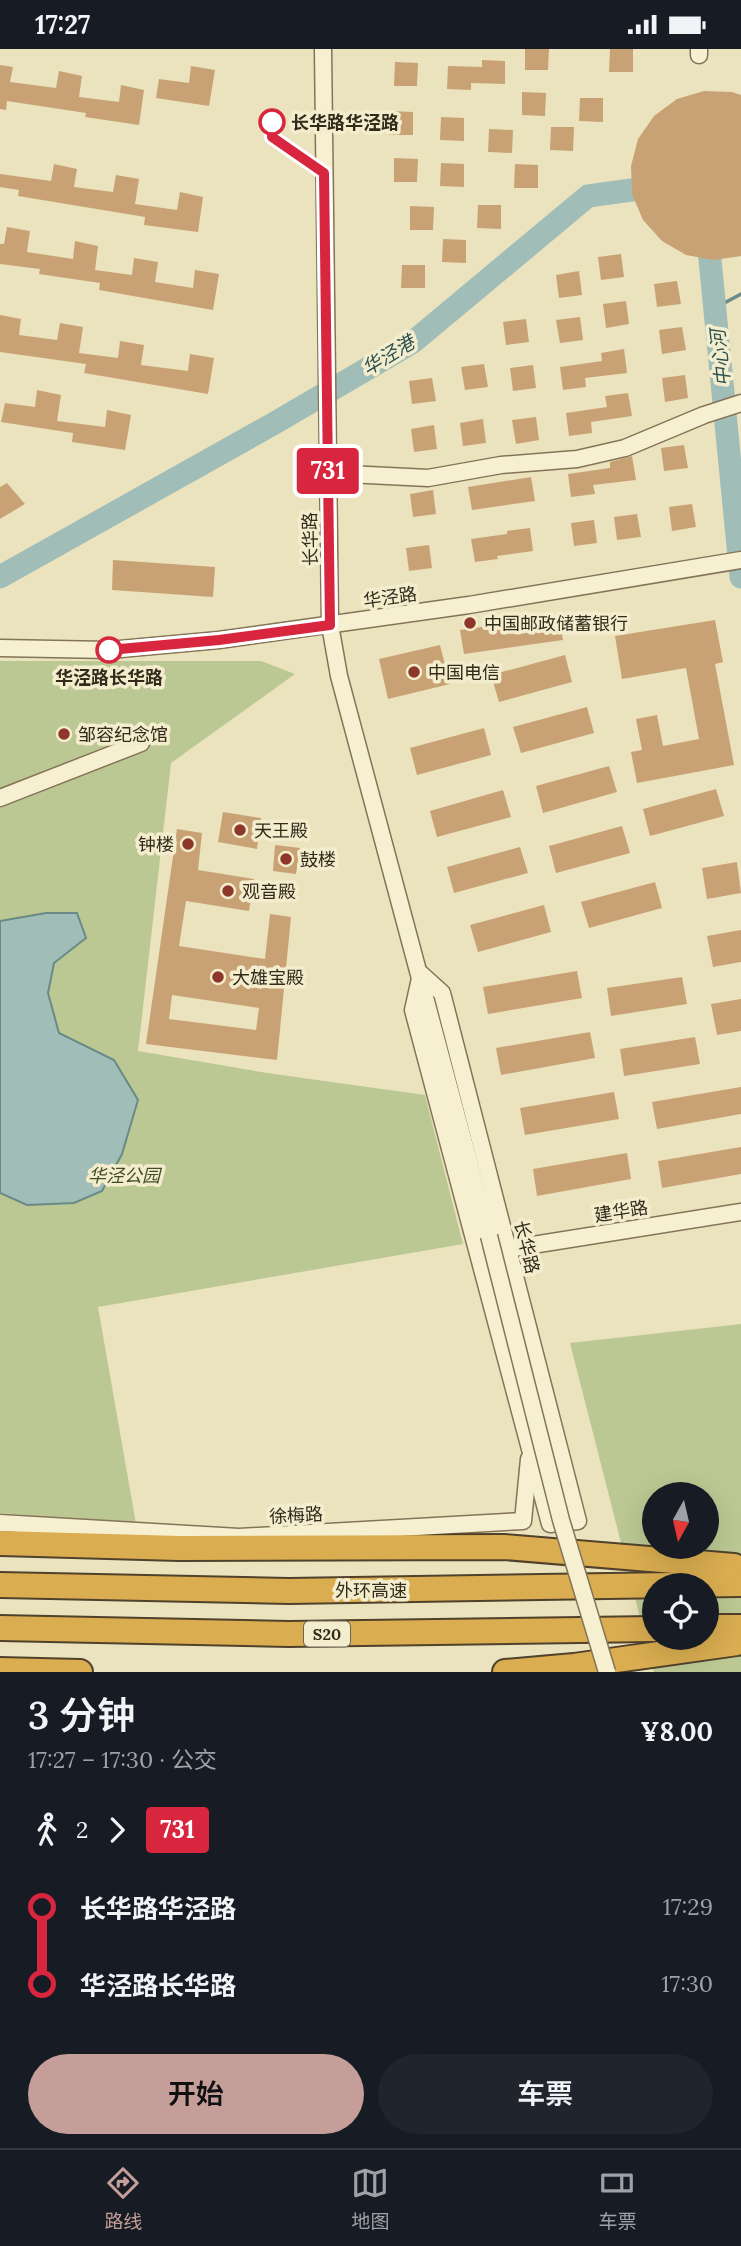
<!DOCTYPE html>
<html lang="zh">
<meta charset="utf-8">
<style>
:root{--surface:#171b24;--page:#20242c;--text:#f1f3f6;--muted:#9ea1a6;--line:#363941;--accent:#c59e9a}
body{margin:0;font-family:Lora,"Noto Sans SC",serif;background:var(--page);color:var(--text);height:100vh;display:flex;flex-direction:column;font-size:26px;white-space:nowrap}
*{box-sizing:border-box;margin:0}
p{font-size:23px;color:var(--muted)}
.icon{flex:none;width:38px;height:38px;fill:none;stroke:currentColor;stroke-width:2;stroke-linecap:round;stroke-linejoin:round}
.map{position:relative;height:1623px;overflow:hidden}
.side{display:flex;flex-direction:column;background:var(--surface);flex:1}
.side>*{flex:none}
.badge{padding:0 14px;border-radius:5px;font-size:24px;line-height:46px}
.needle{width:46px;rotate:188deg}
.tools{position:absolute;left:642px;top:1433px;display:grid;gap:14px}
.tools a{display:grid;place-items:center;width:77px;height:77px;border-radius:50%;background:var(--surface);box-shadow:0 7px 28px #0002;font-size:35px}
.map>.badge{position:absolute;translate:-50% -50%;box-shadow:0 0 0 4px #fff}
.legs{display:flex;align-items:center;gap:10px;height:77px;padding:0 28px;font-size:23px}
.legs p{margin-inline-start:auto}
.summary{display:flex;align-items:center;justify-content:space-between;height:119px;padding:0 28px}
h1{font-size:38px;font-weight:600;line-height:52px}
.cta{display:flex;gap:14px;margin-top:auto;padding:14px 28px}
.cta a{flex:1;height:80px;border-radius:42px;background:var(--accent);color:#111;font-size:28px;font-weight:600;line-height:80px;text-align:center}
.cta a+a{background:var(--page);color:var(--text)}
ul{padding:0 28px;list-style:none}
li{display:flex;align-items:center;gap:24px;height:77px;font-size:26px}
li i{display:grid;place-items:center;width:10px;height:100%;margin:0 9px;background:currentColor}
li i::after{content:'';width:18px;height:18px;margin:-9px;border:5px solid;border-radius:50%;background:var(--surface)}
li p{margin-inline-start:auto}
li:first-child i{background:linear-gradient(#0000 50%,currentColor 0)}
li:last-child i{background:linear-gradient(currentColor 50%,#0000 0)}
.status{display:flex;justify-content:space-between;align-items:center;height:49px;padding:0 35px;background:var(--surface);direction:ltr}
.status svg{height:19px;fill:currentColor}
.tab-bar{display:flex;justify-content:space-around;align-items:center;height:98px;border-top:2px solid var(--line);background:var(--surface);font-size:19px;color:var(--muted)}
.tab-bar a{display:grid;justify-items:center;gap:4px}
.tab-bar .on{color:var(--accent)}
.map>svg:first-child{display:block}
.green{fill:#bcc893;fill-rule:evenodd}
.water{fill:#a1bdb8;stroke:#698a86;stroke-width:2}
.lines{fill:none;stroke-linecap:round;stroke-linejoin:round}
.stream{stroke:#698a86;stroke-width:3.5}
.river{stroke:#a1bdb8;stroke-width:23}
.building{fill:#c8a275;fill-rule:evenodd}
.minor-casing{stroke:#837458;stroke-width:19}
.highway-casing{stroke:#50412c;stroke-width:28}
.minor{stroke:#f7f0d0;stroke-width:16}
.highway{stroke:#d9ad50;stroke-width:24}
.minor-bridge-casing{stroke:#837458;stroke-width:19;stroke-linecap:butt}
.minor-bridge{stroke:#f7f0d0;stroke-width:16}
.line-1-casing{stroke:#fff;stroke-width:16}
.line-1{stroke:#d7263d;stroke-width:10}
.stop-1-dot{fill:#fff;stroke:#d7263d;stroke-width:3.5}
.poi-dot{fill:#8f362a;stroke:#f3edcd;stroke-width:2.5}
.labels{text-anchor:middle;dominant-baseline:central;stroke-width:7;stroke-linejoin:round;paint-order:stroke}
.shield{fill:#f3edcd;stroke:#6d6451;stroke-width:2}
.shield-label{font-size:16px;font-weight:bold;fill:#332a1c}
.stop-label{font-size:18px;font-weight:bold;fill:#332a1c;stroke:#f3edcd;text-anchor:start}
.street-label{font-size:18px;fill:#332a1c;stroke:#f3edcd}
.poi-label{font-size:18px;fill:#332a1c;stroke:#f3edcd;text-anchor:start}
.park-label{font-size:18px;font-style:italic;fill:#3e4e23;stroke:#f3edcd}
.water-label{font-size:19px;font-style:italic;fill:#2b5052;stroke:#f3edcd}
</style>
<div class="status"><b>17:27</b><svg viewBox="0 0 49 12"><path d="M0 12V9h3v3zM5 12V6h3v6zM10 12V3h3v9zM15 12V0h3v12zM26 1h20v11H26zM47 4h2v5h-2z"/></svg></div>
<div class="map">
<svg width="741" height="1623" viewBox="0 0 741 1623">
<rect width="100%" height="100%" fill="#ebe3be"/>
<!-- green -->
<g class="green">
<polygon points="0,612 261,612 295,625 171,714 138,1002 267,1024 425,1046 463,1195 98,1258 136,1475 0,1464"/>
<path d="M 741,1275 L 741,1623 L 654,1623 L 570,1294 ZM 654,1446 L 707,1446 L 707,1498 L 654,1498 ZM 654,1536 L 707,1536 L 707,1589 L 654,1589 Z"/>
</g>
<!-- water -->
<polygon class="water" points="46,864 77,864 86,889 54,914 48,944 59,984 114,1011 138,1051 122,1105 102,1142 74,1154 27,1156 0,1144 0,872"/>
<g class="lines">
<!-- stream -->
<polyline class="stream" points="715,259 741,245"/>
<!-- river -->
<g class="river">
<polyline points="707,180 741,528"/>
<polyline points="0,528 273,375 413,293 588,147 661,137"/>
</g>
</g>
<!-- building -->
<g class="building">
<polygon points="525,0 549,0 548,21 525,21"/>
<polygon points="610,0 633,0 633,23 609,23"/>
<polygon points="482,11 505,12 505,35 471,34 471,41 447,40 448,17 482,18"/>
<polygon points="395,13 418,14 417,37 394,37"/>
<polygon points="0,16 13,18 10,33 56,39 59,22 82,27 79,48 119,53 121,36 144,41 139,76 85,68 86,64 7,52 6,61 0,60"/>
<polygon points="191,17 215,21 209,57 156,49 159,30 189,34"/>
<polygon points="704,42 732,43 741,46 741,207 714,211 686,206 662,192 643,171 632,145 631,117 638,90 654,67 677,50"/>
<polygon points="522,43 546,44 545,67 522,66"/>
<polygon points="580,49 603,49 603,73 579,72"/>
<polygon points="390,62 413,63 413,86 389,86"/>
<polygon points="441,68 464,69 464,92 440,91"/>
<polygon points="551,78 574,78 573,102 550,101"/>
<polygon points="489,80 513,81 512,104 488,103"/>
<polygon points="394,109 418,110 417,133 394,133"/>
<polygon points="441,114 464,115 464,138 440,137"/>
<polygon points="54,115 77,120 74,138 113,143 116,126 139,130 135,155 177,161 180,143 203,148 198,183 144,176 145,168 18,147 19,141 0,138 0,125 51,132"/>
<polygon points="515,115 538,116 538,139 514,139"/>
<polygon points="478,156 501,156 501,180 477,179"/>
<polygon points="410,157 434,158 433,181 410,181"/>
<polygon points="7,178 30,182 27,203 73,210 75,192 98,197 95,221 132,226 134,209 158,213 155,233 193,239 195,221 219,225 213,261 99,241 100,234 39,225 40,220 0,215 0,195 4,195"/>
<polygon points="443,190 466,191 466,214 442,213"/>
<polygon points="621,205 624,228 601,231 598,208"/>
<polygon points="402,216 425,216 425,239 401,239"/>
<polygon points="579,222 582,246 559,249 556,226"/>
<polygon points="677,232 681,255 657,258 654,235"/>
<polygon points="626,252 629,275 606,279 603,255"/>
<polygon points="0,266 21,270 19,286 57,291 60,274 83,278 79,304 118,309 120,292 144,296 141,316 188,322 190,305 214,309 208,345 84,324 86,315 0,303"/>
<polygon points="580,268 583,291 560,294 556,271"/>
<polygon points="526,270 529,293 506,296 503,273"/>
<polygon points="682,278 686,301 662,305 659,281"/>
<polygon points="624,300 627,324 585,329 586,338 563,341 560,318 602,312 601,304"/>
<polygon points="484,315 488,338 465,341 461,318"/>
<polygon points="533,316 536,339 513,342 510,319"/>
<polygon points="685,326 688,349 665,353 662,329"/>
<polygon points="432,329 436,352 412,355 409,332"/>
<polygon points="37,341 61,346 57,372 105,378 107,361 131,366 125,401 72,393 73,384 1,373 5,354 35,358"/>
<polygon points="628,344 632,367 591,373 592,384 569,387 566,364 607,358 605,347"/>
<polygon points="536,368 539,391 516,395 512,371"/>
<polygon points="483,370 486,394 463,397 460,374"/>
<polygon points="434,376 437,400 414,403 411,380"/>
<polygon points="684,396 688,419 664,422 661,399"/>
<polygon points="632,407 636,431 593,436 595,445 571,448 568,425 610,419 610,413"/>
<polygon points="531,428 535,452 472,461 468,438"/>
<polygon points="7,434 25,455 0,470 0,438"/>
<polygon points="433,441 436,465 413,468 410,445"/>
<polygon points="692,455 696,478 672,482 669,458"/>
<polygon points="637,465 641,488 617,491 614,468"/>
<polygon points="594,471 597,494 574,497 571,474"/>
<polygon points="530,479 533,502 497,507 498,510 475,513 471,490 507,485 507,482"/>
<polygon points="429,496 432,519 409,522 406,499"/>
<polygon points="113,511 215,518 213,548 112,541"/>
<polygon points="559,567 563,591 464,605 460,581"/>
<polygon points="715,571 723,613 715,615 734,716 637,734 631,703 642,701 636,670 657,666 663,697 699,690 686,619 622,630 615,587"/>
<polygon points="440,596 450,635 388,650 379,610"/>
<polygon points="565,606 572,633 499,653 491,626"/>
<polygon points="587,658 594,684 521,704 513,678"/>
<polygon points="484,679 491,706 417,726 410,699"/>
<polygon points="609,717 617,743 543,764 536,737"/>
<polygon points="716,740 724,767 650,787 643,760"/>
<polygon points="503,741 511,768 437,788 430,762"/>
<polygon points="223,763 261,769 257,800 218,793"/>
<polygon points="622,777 630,804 556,824 549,797"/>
<path d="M 177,780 L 202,784 L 198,821 L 254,830 L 249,862 L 186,852 L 179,897 L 265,910 L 270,865 L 291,868 L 277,1011 L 146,995 ZM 172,946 L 259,959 L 256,981 L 169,970 Z"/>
<polygon points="275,796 300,799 296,825 273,822"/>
<polygon points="520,798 528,824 454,844 447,818"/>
<polygon points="737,813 741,844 707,850 702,819"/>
<polygon points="655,833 662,859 589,879 581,853"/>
<polygon points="544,856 551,883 478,903 470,876"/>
<polygon points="741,881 741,913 713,918 707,887"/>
<polygon points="577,922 582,949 488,965 483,938"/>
<polygon points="682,928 687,955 611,967 607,939"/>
<polygon points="741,950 741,982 717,986 711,955"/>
<polygon points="590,983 595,1009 501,1026 496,999"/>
<polygon points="695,988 700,1015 624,1027 620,1000"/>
<polygon points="741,1038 741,1065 657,1080 652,1053"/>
<polygon points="614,1043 619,1070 525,1086 520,1059"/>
<polygon points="741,1098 741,1125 662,1139 658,1112"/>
<polygon points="627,1104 631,1130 537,1147 533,1120"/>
</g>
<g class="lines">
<defs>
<g id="minor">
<polyline points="323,0 330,576 339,627 489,1187"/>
<polyline points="699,6 699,0"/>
<polyline points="328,424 428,429 501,416 577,410 625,399 704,366 741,354"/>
<polyline points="0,599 109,601 219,591 469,556 741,511"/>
<polyline points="0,749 141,694"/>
<polygon points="421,925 442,944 578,1472 550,1475 413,961"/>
<polyline points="507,1200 741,1163"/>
<polyline points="0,1474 239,1488 523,1472 529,1410"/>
</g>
<g id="highway">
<polyline points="0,1494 179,1499 504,1498 734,1517 741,1521"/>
<polyline points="0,1536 289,1542 741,1535"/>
<polyline points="707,1578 741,1578"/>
<polyline points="0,1579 289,1585 654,1580"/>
<polyline points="0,1621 80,1623"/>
<polyline points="505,1623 574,1617 737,1594 741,1592"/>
</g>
</defs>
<!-- minor casing -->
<use href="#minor" class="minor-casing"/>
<!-- highway casing -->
<use href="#highway" class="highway-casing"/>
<!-- minor -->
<use href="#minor" class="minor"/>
<!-- highway -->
<use href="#highway" class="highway"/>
<defs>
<polyline id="minor-bridge" points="489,1187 561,1471 607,1623"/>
</defs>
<!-- minor-bridge casing -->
<use href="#minor-bridge" class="minor-bridge-casing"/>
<!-- minor-bridge -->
<use href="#minor-bridge" class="minor-bridge"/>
</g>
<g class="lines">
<defs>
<polyline id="line-1" points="109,601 219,591 330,576 324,124 272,88 272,73"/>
</defs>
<!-- line-1 casing -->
<use href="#line-1" class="line-1-casing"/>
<!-- line-1 -->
<use href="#line-1" class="line-1"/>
</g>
<!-- markers -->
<g class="stop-1-dot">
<circle cx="272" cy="73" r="12"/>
<circle cx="109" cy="601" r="12"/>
</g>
<g class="poi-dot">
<circle cx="470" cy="574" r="7"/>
<circle cx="414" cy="623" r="7"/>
<circle cx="64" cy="685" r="7"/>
<circle cx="240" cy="781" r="7"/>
<circle cx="188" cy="795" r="7"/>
<circle cx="286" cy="810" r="7"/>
<circle cx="228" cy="842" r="7"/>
<circle cx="218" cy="928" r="7"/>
</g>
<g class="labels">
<!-- shield labels -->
<rect class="shield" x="304" y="1572.5" width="46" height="25" rx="5"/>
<g class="shield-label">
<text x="327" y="1585">S20</text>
</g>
<!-- stop labels -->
<g class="stop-label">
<text x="291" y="73">长华路华泾路</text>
<text x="109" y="628" text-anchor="middle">华泾路长华路</text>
</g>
<!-- street labels -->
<g class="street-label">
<text transform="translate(310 490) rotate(-91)">长华路</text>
<text transform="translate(390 548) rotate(-8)">华泾路</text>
<text transform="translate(621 1162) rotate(-9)">建华路</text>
<text transform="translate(527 1198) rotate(76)">长华路</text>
<text transform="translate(296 1466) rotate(-3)">徐梅路</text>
<text x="371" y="1541">外环高速</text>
</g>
<!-- poi labels -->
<g class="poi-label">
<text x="484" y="574">中国邮政储蓄银行</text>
<text x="428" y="623">中国电信</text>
<text x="78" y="685">邹容纪念馆</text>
<text x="254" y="781">天王殿</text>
<text x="174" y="795" text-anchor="end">钟楼</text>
<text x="300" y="810">鼓楼</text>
<text x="242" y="842">观音殿</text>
<text x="232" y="928">大雄宝殿</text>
</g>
<!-- park labels -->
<g class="park-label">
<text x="124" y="1126">华泾公园</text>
</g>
<!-- water labels -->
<g class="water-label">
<text transform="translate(388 306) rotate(-31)">华泾港</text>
<text transform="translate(720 309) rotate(-96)">中心河</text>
</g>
</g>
</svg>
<div class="tools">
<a><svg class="needle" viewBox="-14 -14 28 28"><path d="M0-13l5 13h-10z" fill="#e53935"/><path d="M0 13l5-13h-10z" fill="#9ea1a6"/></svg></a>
<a><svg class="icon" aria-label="locate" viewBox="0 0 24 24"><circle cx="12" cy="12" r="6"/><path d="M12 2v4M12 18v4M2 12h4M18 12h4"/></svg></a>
</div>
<b class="badge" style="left:328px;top:422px;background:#d7263d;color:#fff">731</b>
</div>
<section class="side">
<div class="summary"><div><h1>3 分钟</h1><p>17:27 – 17:30 · 公交</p></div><b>¥8.00</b></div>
<div class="legs"><svg class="icon" aria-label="walk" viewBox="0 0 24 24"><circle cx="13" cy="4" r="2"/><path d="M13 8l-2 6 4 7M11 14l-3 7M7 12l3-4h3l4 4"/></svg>2<svg class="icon" aria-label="forward" viewBox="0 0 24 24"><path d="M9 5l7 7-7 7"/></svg><b class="badge" style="background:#d7263d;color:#fff">731</b></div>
<ul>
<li><i style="color:#d7263d"></i><b>长华路华泾路</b><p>17:29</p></li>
<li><i style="color:#d7263d"></i><b>华泾路长华路</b><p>17:30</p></li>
</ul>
<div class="cta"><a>开始</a><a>车票</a></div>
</section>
<nav class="tab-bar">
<a class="on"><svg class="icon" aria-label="directions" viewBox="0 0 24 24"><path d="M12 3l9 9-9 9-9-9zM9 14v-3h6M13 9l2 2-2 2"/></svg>路线</a>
<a><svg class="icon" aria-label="map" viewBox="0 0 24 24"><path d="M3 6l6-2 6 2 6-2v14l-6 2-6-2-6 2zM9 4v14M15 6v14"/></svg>地图</a>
<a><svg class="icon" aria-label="tickets" viewBox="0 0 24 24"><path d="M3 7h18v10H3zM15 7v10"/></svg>车票</a>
</nav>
